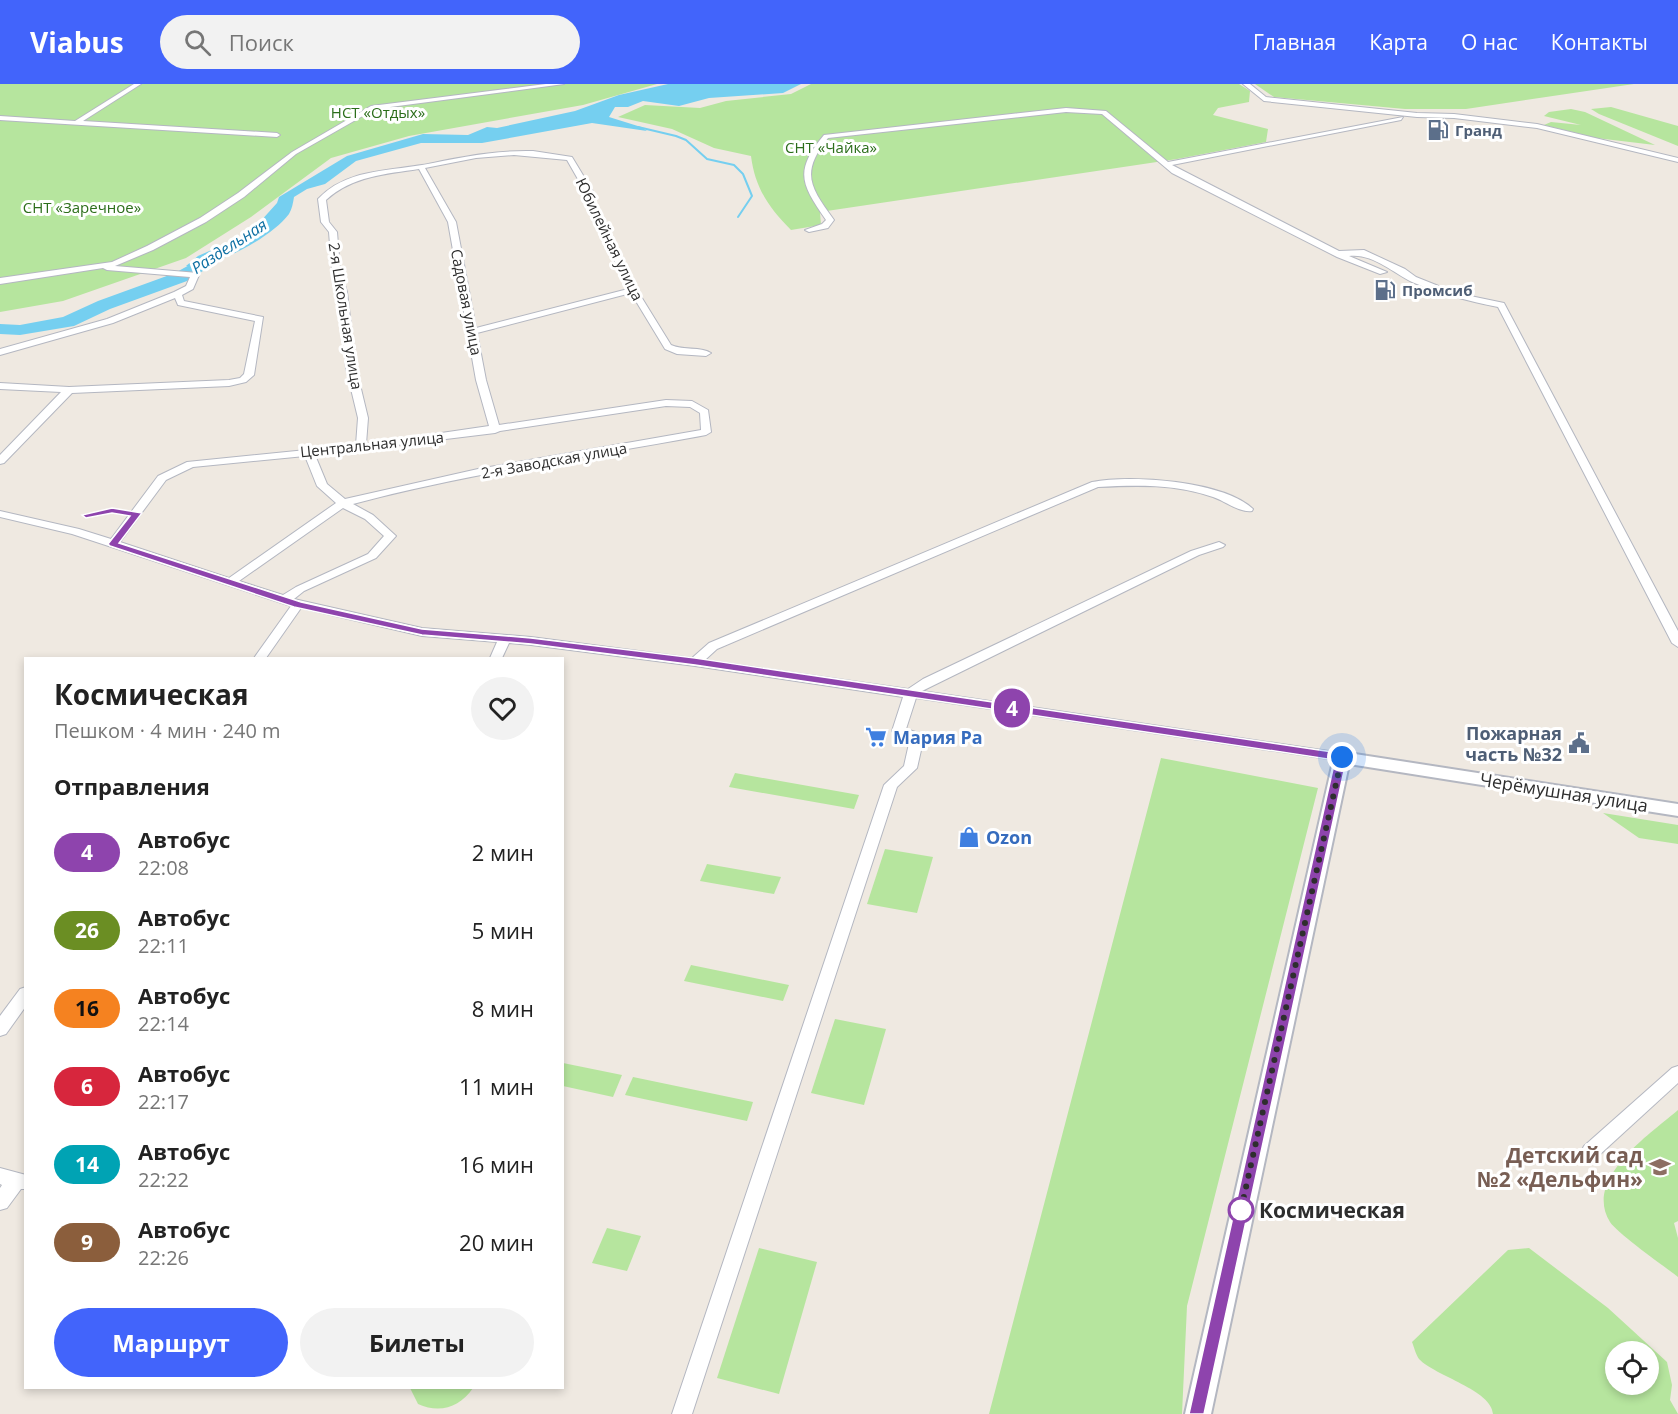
<!DOCTYPE html>
<html lang="ru">
<meta charset="utf-8">
<style>
:root{--surface:#fff;--page:#f2f2f2;--text:#222;--muted:#767676;--accent:#4264fb}
body{margin:0;font-family:"Open Sans",sans-serif;background:var(--page);color:var(--text);height:100vh;display:flex;flex-direction:column;font-size:22px;white-space:nowrap}
*{box-sizing:border-box;margin:0}
p{font-size:20px;color:var(--muted)}
.icon{flex:none;width:33px;height:33px;fill:none;stroke:currentColor;stroke-width:2;stroke-linecap:round;stroke-linejoin:round}
.map{position:relative;flex:1;overflow:hidden}
.panel{position:absolute;left:24px;top:573px;width:540px;height:732px;display:flex;flex-direction:column;background:var(--surface);border-radius:0px;box-shadow:0 3px 9px #0003}
.panel>*{flex:none}
.badge{padding:0 12px;border-radius:20px;font-size:21px;line-height:39px}
.buttons{position:absolute;left:1605px;top:1257px;display:grid;gap:12px}
.buttons a{display:grid;place-items:center;width:54px;height:54px;border-radius:50%;background:var(--surface);box-shadow:0 3px 9px #0003;font-size:30px}
.you{position:absolute;width:30px;height:30px;margin:-15px;border:4px solid #fff;border-radius:50%;background:#1a73e8;box-shadow:0 0 0 9px #1a73e833}
.map>.badge{position:absolute;translate:-50% -50%;box-shadow:0 0 0 3px #fff}
h2{padding:0 30px;font-size:22px;line-height:54px}
.round{display:grid;place-items:center;flex:none;width:63px;height:63px;border-radius:32px;background:var(--page)}
.summary{display:flex;align-items:center;justify-content:space-between;height:102px;padding:0 30px}
h1{font-size:28px;font-weight:700;line-height:45px}
.button{display:flex;gap:12px;margin-top:auto;padding:12px 30px}
.button a{flex:1;height:69px;border-radius:36px;background:var(--accent);color:#fff;font-size:24px;font-weight:700;line-height:69px;text-align:center}
.button a+a{background:var(--page);color:var(--text)}
ul{padding:0;list-style:none}
li{display:flex;align-items:center;gap:18px;height:78px;padding:0 30px}
li div{flex:1}
li b{display:block;font-size:22px}
li em{font-style:normal}
li .badge{min-width:66px;font-weight:700;text-align:center}
header{display:flex;align-items:center;gap:36px;box-sizing:border-box;height:84px;padding:0 30px;background:var(--accent);color:#fff}
header strong{font-size:28px}
nav{display:flex;gap:33px;margin-inline-start:auto;font-size:21px}
.search{width:420px;height:54px;background:var(--page);display:flex;align-items:center;gap:15px;box-sizing:border-box;padding:0 21px;border-radius:33px;color:var(--muted);font-size:22px}
.map>svg:first-child{display:block}
.green{fill:#b6e59e;fill-rule:evenodd}
.water{fill:#75cff0}
.lines{fill:none;stroke-linecap:round;stroke-linejoin:round}
.stream{stroke:#75cff0;stroke-width:2}
.river{fill:#75cff0;fill-rule:evenodd}
.minor-casing{stroke:#b4b7c1;stroke-width:2}
.tertiary-casing{stroke:#b4b7c1;stroke-width:4}
.minor{fill:#fff;fill-rule:evenodd}
.tertiary{fill:#fff;fill-rule:evenodd}
.line{fill:#8e44ad;stroke:#fff;stroke-width:1.5}
.walk{stroke:#2e2e2e;stroke-width:6;stroke-dasharray:0 10.8}
.stop-dot{fill:#fff;stroke:#8e44ad;stroke-width:3}
.labels{text-anchor:middle;dominant-baseline:central;stroke-width:6;stroke-linejoin:round;paint-order:stroke}
.far-park-label{font-size:15px;fill:#2c6e1b;stroke:#fff}
.far-service-label{font-size:15px;font-weight:bold;fill:#4e5e75;stroke:#fff;text-anchor:start}
.far-street-label{font-size:15px;fill:#2e2e2e;stroke:#fff}
.far-water-label{font-size:16px;font-style:italic;fill:#0d6fa3;stroke:#fff}
.service-label{font-size:18px;font-weight:bold;fill:#4e5e75;stroke:#fff;text-anchor:end}
.shop-label{font-size:18px;font-weight:bold;fill:#366cbe;stroke:#fff;text-anchor:start}
.street-label{font-size:18px;fill:#2e2e2e;stroke:#fff}
.near-education-label{font-size:21px;font-weight:bold;fill:#785e54;stroke:#fff;text-anchor:end}
.near-stop-label{font-size:21px;font-weight:bold;fill:#2e2e2e;stroke:#fff;text-anchor:start}
</style>
<header>
<strong>Viabus</strong>
<div class="search"><svg class="icon" aria-label="search" viewBox="0 0 24 24"><circle cx="10" cy="10" r="6"/><path d="M15 15l6 6"/></svg>Поиск</div>
<nav><a>Главная</a><a>Карта</a><a>О нас</a><a>Контакты</a></nav>
</header>
<div class="map">
<svg width="1678" height="1330" viewBox="0 0 1678 1330">
<rect width="100%" height="100%" fill="#efe9e1"/>
<!-- green -->
<g class="green">
<polygon points="0,0 657,0 583,21 409,52 331,74 251,133 186,174 63,217 0,228"/>
<path d="M 811,0 L 1239,0 L 1250,7 L 1249,18 L 1218,24 L 1213,31 L 1268,45 L 1266,58 L 1177,75 L 820,128 L 821,141 L 791,146 C 769,124 755,104 751,72 L 714,64 L 672,45 L 618,33 L 645,21 L 700,24 L 726,17 L 791,10 Z"/>
<polygon points="1255,0 1634,0 1466,25 1405,25 1274,13"/>
<polygon points="1611,23 1678,42 1678,62 1599,30 1591,25"/>
<polygon points="1571,25 1585,28 1655,61 1596,54 1544,41 1551,38 1581,41 1544,32 1549,28"/>
<polygon points="1161,674 1318,704 1187,1222 1182,1330 989,1330"/>
<polygon points="735,689 859,711 854,725 729,703"/>
<polygon points="1603,729 1678,741 1678,760 1639,754"/>
<polygon points="885,765 933,773 917,829 867,820"/>
<polygon points="707,780 781,793 774,810 700,797"/>
<polygon points="691,881 789,901 783,917 684,897"/>
<polygon points="835,935 886,945 864,1021 811,1009"/>
<polygon points="563,979 622,991 613,1013 563,1002"/>
<polygon points="633,993 753,1018 747,1037 625,1011"/>
<path d="M 1678,1026 L 1678,1137 L 1674,1139 L 1678,1154 L 1678,1193 C 1664,1182 1618,1150 1610,1138 C 1583,1095 1650,1050 1678,1026 Z"/>
<polygon points="607,1144 641,1152 627,1187 592,1179"/>
<polygon points="759,1164 817,1178 779,1310 717,1294"/>
<path d="M 1529,1164 L 1608,1224 L 1667,1278 L 1672,1301 L 1670,1316 L 1678,1330 L 1493,1330 C 1492,1306 1435,1292 1419,1275 C 1416,1271 1414,1263 1412,1258 L 1508,1166 ZM 1616,1268 L 1648,1268 L 1648,1300 L 1616,1300 Z"/>
<path d="M 410,1304 L 473,1304 C 460,1323 440,1330 418,1320 Z"/>
</g>
<!-- water -->
<path class="water" d="M 668,0 L 801,0 L 783,9 L 709,14 L 679,22 L 643,17 L 628,23 L 615,23 L 609,33 L 641,43 L 647,47 L 592,39 L 482,59 L 421,59 L 356,77 L 325,100 L 307,105 L 294,113 C 293,119 292,125 289,130 C 271,154 215,184 186,182 L 198,172 L 250,149 L 277,119 L 279,113 L 347,72 L 423,50 L 468,51 L 487,43 L 497,44 L 575,27 L 619,11 Z"/>
<g class="lines">
<!-- stream -->
<polyline class="stream" points="638,43 676,52 686,56 707,75 734,81 743,90 752,112 738,133"/>
<!-- river -->
<polygon class="river" points="227,160 235,165 233,168 187,197 110,225 74,242 20,251 0,250 0,240 20,241 63,233 98,217 175,189"/>
<defs>
<g id="minor">
<polygon points="134,0 141,0 83,37 277,49 280,51 277,53 0,36 0,32 75,37"/>
<polygon points="546,0 564,0 375,25 296,70 244,113 206,138 153,166 115,182 198,189 199,191 193,205 182,211 184,217 263,233 254,291 246,298 229,302 72,309 4,379 0,380 0,371 61,308 0,305 0,299 69,303 229,296 240,294 244,290 255,237 178,221 175,214 113,239 0,271 0,265 107,235 174,208 186,202 190,193 107,186 103,184 0,200 0,194 112,178 147,162 200,134 238,109 292,68 371,22"/>
<polygon points="1243,0 1250,0 1266,13 1417,29 1454,30 1537,40 1678,74 1678,78 1537,44 1454,34 1417,33 1264,17"/>
<path d="M 1066,24 L 1106,27 L 1168,78 L 1403,33 L 1401,36 L 1172,81 L 1339,167 L 1364,166 L 1405,185 L 1416,193 L 1456,209 L 1504,219 L 1678,547 L 1678,563 L 1672,559 L 1498,223 C 1468,217 1440,210 1412,198 C 1392,188 1372,169 1349,172 L 1387,188 L 1380,190 L 1337,173 L 1172,89 L 1102,30 L 1066,28 L 828,54 C 800,89 810,103 834,136 L 828,144 L 809,148 L 805,146 L 822,140 L 826,136 C 801,100 794,87 824,51 Z"/>
<path d="M 533,67 L 572,73 L 595,111 L 596,122 L 637,206 L 671,261 C 684,267 700,262 711,269 L 706,272 L 677,270 L 665,265 L 631,209 L 477,249 L 486,296 L 499,341 L 666,316 L 692,317 L 708,326 L 711,348 L 706,351 C 588,373 469,389 353,420 L 373,431 L 396,452 L 376,474 L 304,507 L 294,515 L 422,544 L 531,553 L 692,574 L 709,559 L 1092,398 C 1131,390 1224,397 1253,425 L 1252,427 C 1240,429 1225,417 1213,413 C 1174,400 1138,401 1098,403 L 717,565 L 705,576 L 908,605 L 923,595 L 1191,467 L 1219,458 L 1225,461 L 1223,463 L 1199,471 L 922,607 L 1342,669 L 1349,673 L 1342,677 L 916,614 L 906,645 L 922,650 L 924,653 L 917,684 L 897,703 L 692,1330 L 672,1330 L 884,701 L 904,682 L 910,655 L 894,650 L 892,647 L 903,613 L 695,582 L 531,561 L 509,559 L 502,574 L 490,574 L 497,558 L 422,552 L 301,524 L 266,574 L 254,574 L 291,522 L 72,450 L 0,433 L 0,427 L 79,445 L 111,455 L 158,392 L 187,378 L 356,361 L 358,334 L 346,284 L 339,208 L 332,185 L 329,148 L 321,138 L 318,115 C 345,86 386,87 422,81 C 459,74 495,66 533,67 ZM 514,71 L 567,76 L 587,111 L 588,122 L 628,205 L 476,244 L 456,138 L 425,84 L 476,74 ZM 419,85 L 448,138 L 476,296 L 489,342 L 366,360 L 368,334 L 356,284 L 347,208 L 340,185 L 337,148 L 329,138 L 326,116 C 352,92 386,90 419,85 ZM 666,322 L 690,323 L 700,329 L 701,346 L 478,385 L 345,415 L 327,400 L 315,371 L 495,349 L 500,347 ZM 305,372 L 317,402 L 336,419 L 229,494 L 120,458 L 166,396 L 193,383 ZM 343,424 L 365,435 L 384,452 L 368,470 L 296,503 L 283,511 L 239,497 Z"/>
<polygon points="26,903 26,922 6,950 0,952 0,932 20,905"/>
<polygon points="1678,982 1678,999 1596,1074 1590,1076 1584,1074 1581,1068 1584,1062 1672,984"/>
<polygon points="0,1084 26,1091 26,1105 21,1105 7,1124 0,1126 0,1104 2,1101 0,1100"/>
</g>
<polygon id="tertiary" points="1342,668 1678,720 1678,732 1349,680 1211,1330 1185,1330 1334,673"/>
</defs>
<!-- minor casing -->
<use href="#minor" class="minor-casing"/>
<!-- tertiary casing -->
<use href="#tertiary" class="tertiary-casing"/>
<!-- minor -->
<use href="#minor" class="minor"/>
<!-- tertiary -->
<use href="#tertiary" class="tertiary"/>
</g>
<!-- line -->
<polygon class="line" points="112,424 142,429 119,459 301,518 422,545 531,554 695,574 1346,670 1347,673 1204,1330 1189,1330 1335,676 695,581 531,560 422,551 294,523 110,462 108,460 130,432 112,429 86,434 82,431"/>
<g class="lines">
<!-- walk -->
<polyline class="walk" points="1241,1126 1240,1130 1342,673"/>
</g>
<!-- icons -->
<defs>
<symbol id="fuel-bare" viewBox="-9 -9 18 18"><path d="M-5.5-6h7V0h2V4h1.3V-2.5L3-4.5l.8-.8L6-3V5H2.5V1h-1V6h-7ZM-4.2-4.7v3.2H.2V-4.7Z" fill="#5c6f8a" stroke="#fff" stroke-width="2.5" paint-order="stroke"/></symbol>
<symbol id="supermarket-bare" viewBox="-9 -9 18 18"><path d="M-6-5.5h2.5l.6 2H6L4.5 2H-2.5L-4.4-4H-6ZM-1.5 3.2a1.3 1.3 0 1 0 .1 0ZM3 3.2a1.3 1.3 0 1 0 .1 0Z" fill="#3f7fe0" stroke="#fff" stroke-width="2.5" paint-order="stroke"/></symbol>
<symbol id="civic-bare" viewBox="-9 -9 18 18"><path d="M-.6-6.5H3V-4.5H.6V-3L4-1V1h2V6H-6V1h2V-1L-.6-3ZM-1.2 2.5V6h2.4V2.5Z" fill="#5c6f8a" stroke="#fff" stroke-width="2.5" paint-order="stroke"/></symbol>
<symbol id="shop-bare" viewBox="-9 -9 18 18"><path d="M-5-2.5h2.3a2.7 3.5 0 0 1 5.4 0H5L5.5 6h-11ZM-1.5-2.5h3a1.5 2.3 0 0 0-3 0Z" fill="#3f7fe0" stroke="#fff" stroke-width="2.5" paint-order="stroke"/></symbol>
<symbol id="school-bare" viewBox="-9 -9 18 18"><path d="M0-5L7-2L0 1L-7-2ZM-4 1L0 2.5L4 1V4Q0 6-4 4Z" fill="#8d6e63" stroke="#fff" stroke-width="2.5" paint-order="stroke"/></symbol>
</defs>
<g fill-rule="evenodd">
<use href="#fuel-bare" x="1423" y="31" width="30" height="30"/>
<use href="#fuel-bare" x="1370" y="191" width="30" height="30"/>
<use href="#supermarket-bare" x="861" y="638" width="30" height="30"/>
<use href="#civic-bare" x="1564" y="644" width="30" height="30"/>
<use href="#shop-bare" x="954" y="738" width="30" height="30"/>
<use href="#school-bare" x="1645" y="1068" width="30" height="30"/>
</g>
<!-- markers -->
<circle class="stop-dot" cx="1241" cy="1126" r="12"/>
<g class="labels">
<!-- far-park labels -->
<g class="far-park-label">
<text x="378" y="28">НСТ «Отдых»</text>
<text x="831" y="63">СНТ «Чайка»</text>
<text x="82" y="123">СНТ «Заречное»</text>
</g>
<!-- far-service labels -->
<g class="far-service-label">
<text x="1455" y="46">Гранд</text>
<text x="1402" y="206">Промсиб</text>
</g>
<!-- far-street labels -->
<g class="far-street-label">
<text transform="translate(610 155) rotate(64)">Юбилейная улица</text>
<text transform="translate(467 218) rotate(79)">Садовая улица</text>
<text transform="translate(346 232) rotate(81)">2-я Школьная улица</text>
<text transform="translate(372 360) rotate(-6)">Центральная улица</text>
<text transform="translate(554 376) rotate(-10)">2-я Заводская улица</text>
</g>
<!-- far-water labels -->
<g class="far-water-label">
<text transform="translate(229 162) rotate(-33)">Раздельная</text>
</g>
<!-- service labels -->
<g class="service-label">
<text x="1562" y="649">Пожарная<tspan x="1562" dy="21">часть №32</tspan></text>
</g>
<!-- shop labels -->
<g class="shop-label">
<text x="893" y="653">Мария Ра</text>
<text x="986" y="753">Ozon</text>
</g>
<!-- street labels -->
<g class="street-label">
<text transform="translate(1564 708) rotate(9)">Черёмушная улица</text>
</g>
<!-- near-education labels -->
<g class="near-education-label">
<text x="1643" y="1071">Детский сад<tspan x="1643" dy="24">№2 «Дельфин»</tspan></text>
</g>
<!-- near-stop labels -->
<g class="near-stop-label">
<text x="1259" y="1126">Космическая</text>
</g>
</g>
</svg>
<div class="buttons">
<a><svg class="icon" aria-label="locate" viewBox="0 0 24 24"><circle cx="12" cy="12" r="6"/><path d="M12 2v4M12 18v4M2 12h4M18 12h4"/></svg></a>
</div>
<div class="you" style="left:1342px;top:673px"></div>
<b class="badge" style="left:1012px;top:624px;background:#8e44ad;color:#fff">4</b>
<section class="panel">
<div class="summary"><div><h1>Космическая</h1><p>Пешком · 4 мин · 240 m</p></div><a class="round"><svg class="icon" aria-label="heart" viewBox="0 0 24 24"><path d="M12 20l-8-8c-3-5 5-10 8-4 3-6 11-1 8 4z"/></svg></a></div>
<h2>Отправления</h2>
<ul>
<li><span class="badge" style="background:#8e44ad;color:#fff">4</span><div><b>Автобус</b><p>22:08</p></div><em>2 мин</em></li>
<li><span class="badge" style="background:#6b8e23;color:#fff">26</span><div><b>Автобус</b><p>22:11</p></div><em>5 мин</em></li>
<li><span class="badge" style="background:#f58220;color:#111">16</span><div><b>Автобус</b><p>22:14</p></div><em>8 мин</em></li>
<li><span class="badge" style="background:#d7263d;color:#fff">6</span><div><b>Автобус</b><p>22:17</p></div><em>11 мин</em></li>
<li><span class="badge" style="background:#00a3b4;color:#fff">14</span><div><b>Автобус</b><p>22:22</p></div><em>16 мин</em></li>
<li><span class="badge" style="background:#8b5e3c;color:#fff">9</span><div><b>Автобус</b><p>22:26</p></div><em>20 мин</em></li>
</ul>
<div class="button"><a>Маршрут</a><a>Билеты</a></div>
</section>
</div>
